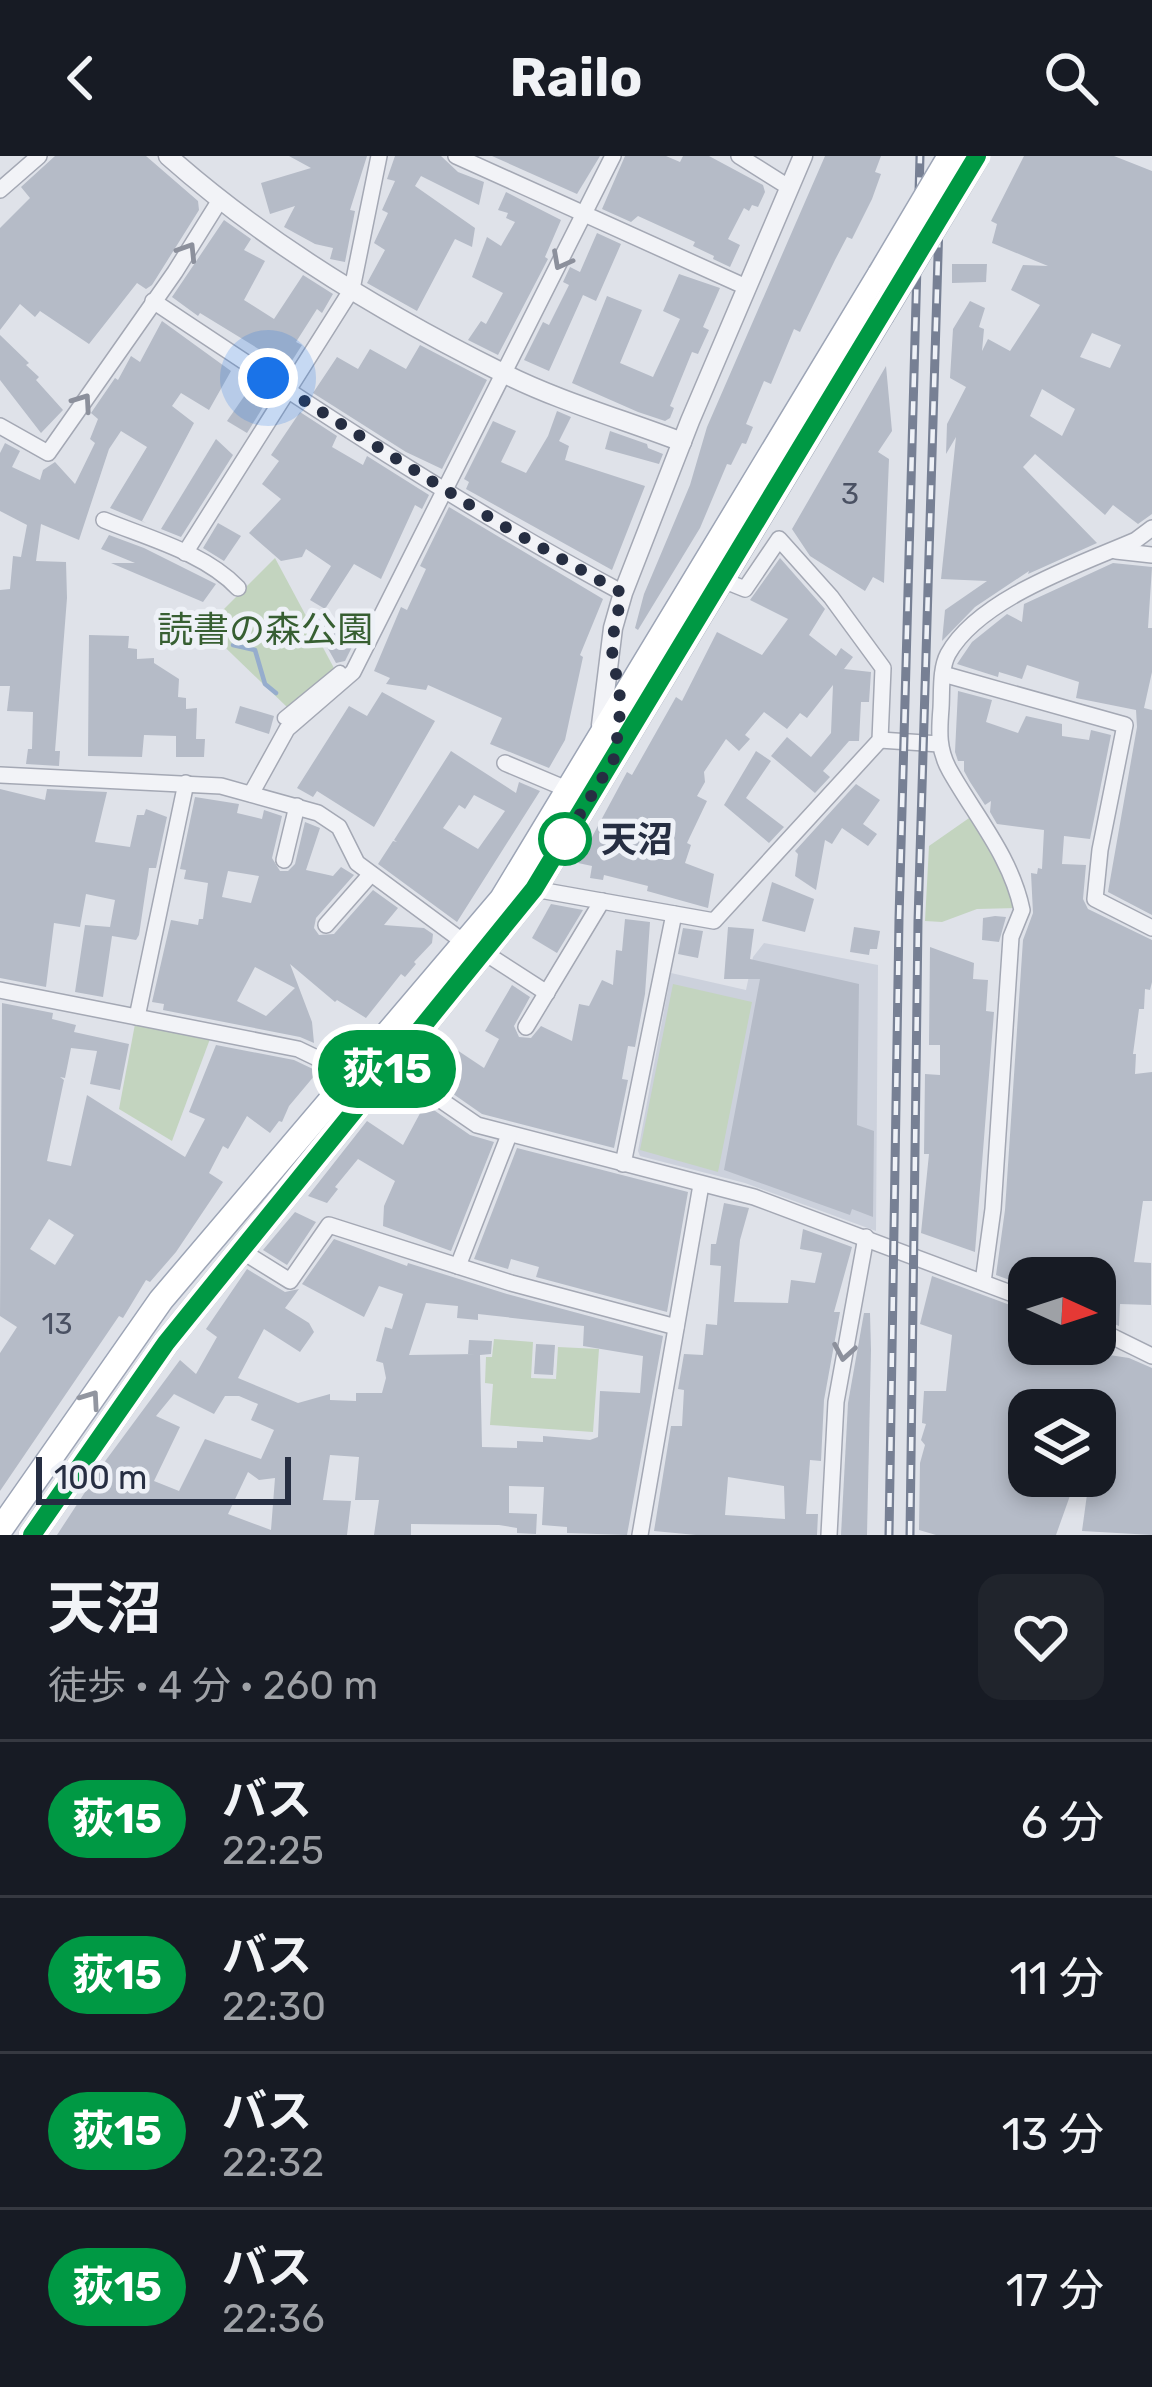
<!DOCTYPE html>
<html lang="ja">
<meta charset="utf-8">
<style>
:root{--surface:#171b24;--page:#20242c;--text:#f1f3f6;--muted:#9ea1a6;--line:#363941}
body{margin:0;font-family:Rubik,"Noto Sans JP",sans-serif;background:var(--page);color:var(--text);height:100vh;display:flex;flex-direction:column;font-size:45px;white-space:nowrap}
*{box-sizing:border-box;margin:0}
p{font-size:39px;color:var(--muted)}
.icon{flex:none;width:66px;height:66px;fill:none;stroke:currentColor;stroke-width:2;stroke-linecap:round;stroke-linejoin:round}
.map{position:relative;height:1379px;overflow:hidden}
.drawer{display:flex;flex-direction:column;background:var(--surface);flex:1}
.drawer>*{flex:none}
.badge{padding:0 24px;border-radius:39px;font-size:42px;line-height:78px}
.needle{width:78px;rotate:93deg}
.controls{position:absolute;left:1008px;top:1101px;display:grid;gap:24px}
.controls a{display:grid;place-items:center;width:108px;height:108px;border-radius:24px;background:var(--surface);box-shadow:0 6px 18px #0003;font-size:60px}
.scale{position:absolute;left:36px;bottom:30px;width:255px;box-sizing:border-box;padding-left:12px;border:6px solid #262e42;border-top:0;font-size:33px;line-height:42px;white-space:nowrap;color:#262e42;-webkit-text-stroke:9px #eef1f7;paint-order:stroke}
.you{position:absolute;width:60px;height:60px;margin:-30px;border:9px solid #fff;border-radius:50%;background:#1a73e8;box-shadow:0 0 0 18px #1a73e833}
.map>.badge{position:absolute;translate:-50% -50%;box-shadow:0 0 0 6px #fff}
.round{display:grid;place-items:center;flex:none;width:126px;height:126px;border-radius:24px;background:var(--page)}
.headline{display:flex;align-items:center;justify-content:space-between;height:204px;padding:0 48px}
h1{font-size:57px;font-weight:700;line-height:90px}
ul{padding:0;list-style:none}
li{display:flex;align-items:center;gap:36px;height:156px;padding:0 48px;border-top:3px solid var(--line)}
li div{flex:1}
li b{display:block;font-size:45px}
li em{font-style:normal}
li .badge{min-width:132px;font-weight:700;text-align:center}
header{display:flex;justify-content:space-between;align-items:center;height:156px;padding:0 48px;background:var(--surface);font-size:54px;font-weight:700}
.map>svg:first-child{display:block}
.built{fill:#ccd1dc}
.green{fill:#c3d4bf}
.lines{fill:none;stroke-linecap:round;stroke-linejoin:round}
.stream{stroke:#96adcd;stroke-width:4.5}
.building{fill:#b5bbc7;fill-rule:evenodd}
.pedestrian-casing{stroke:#a4a8b4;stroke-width:15}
.minor-casing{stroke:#a4a8b4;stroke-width:18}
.tertiary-casing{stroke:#a4a8b4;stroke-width:21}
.primary-casing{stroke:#9da5b6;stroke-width:27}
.pedestrian{stroke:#f2f3f7;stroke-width:12}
.minor{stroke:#f2f3f7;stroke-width:15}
.tertiary{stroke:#f2f3f7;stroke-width:18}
.primary{stroke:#fff;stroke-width:24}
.rail-casing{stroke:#778094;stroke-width:9}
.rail{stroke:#eef1f7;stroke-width:4.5;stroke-dasharray:14;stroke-linecap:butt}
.primary-bridge-casing{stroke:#9da5b6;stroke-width:27;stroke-linecap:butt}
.primary-bridge{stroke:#fff;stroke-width:24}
.oneway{stroke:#8c909c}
.oneway2{stroke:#9296a0}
.line-casing{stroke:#fff;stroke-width:27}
.line{stroke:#094;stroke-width:18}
.walk{stroke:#262e42;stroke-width:12;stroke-dasharray:0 21.6}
.stop-dot{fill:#fff;stroke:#094;stroke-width:6}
.labels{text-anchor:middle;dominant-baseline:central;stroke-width:10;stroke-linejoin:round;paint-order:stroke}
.number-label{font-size:30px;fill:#4a5163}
.park-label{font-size:36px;fill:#375f32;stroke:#eef1f7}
.stop-label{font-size:36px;font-weight:bold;fill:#262e42;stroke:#eef1f7;text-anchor:start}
</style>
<header><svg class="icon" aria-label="back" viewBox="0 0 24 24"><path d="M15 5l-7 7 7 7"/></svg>Railo<svg class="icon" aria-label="search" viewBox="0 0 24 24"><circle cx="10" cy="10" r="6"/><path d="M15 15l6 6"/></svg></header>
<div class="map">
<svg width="1152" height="1379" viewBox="0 0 1152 1379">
<rect width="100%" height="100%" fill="#dfe2e9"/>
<!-- built -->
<polygon class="built" points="764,787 878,809 876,1075 745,1027 640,1000 638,995 671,817 746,834 753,801"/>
<!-- green -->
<g class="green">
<polygon points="275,402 335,514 288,552 205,472"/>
<polygon points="972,660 1011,731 1017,752 977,753 942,766 925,765 929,690"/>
<polygon points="673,828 752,846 718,1016 640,994"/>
<polygon points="135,868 210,883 172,985 119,953"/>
<polygon points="494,1183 533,1186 531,1222 556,1223 558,1191 599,1193 593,1276 490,1269 493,1228 485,1227 486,1201 492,1201"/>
</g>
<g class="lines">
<!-- stream -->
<polyline class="stream" points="233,489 255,494 265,528 276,537"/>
</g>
<!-- building -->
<g class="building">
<polygon points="55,0 146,0 198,45 199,54 152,129 146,133 137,127 89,188 40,155 35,161 20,148 0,174 0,72 30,42 21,31"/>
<polygon points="289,0 367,0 350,54 355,55 345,106 330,103 333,92 315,88 284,71 295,50 270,58 261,27 311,12"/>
<polygon points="395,0 441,0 458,16 484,26 479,49 421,20 415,30 475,72 472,91 455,83 417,155 367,127 385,94 374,87 388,57 382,54 395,25 387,23"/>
<polygon points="492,0 600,0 577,38"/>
<polygon points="625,0 666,0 680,6 683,0 709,0 763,29 765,36 758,51 752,49 749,55 744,52 728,83 740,89 730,111 713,103 714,100 693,90 695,86 638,60 631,66 602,53"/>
<polygon points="825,0 881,0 875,16 881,18 872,43 852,83 847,81 835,104 800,176 794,173 771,228 764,225 746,268 753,271 746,288 742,287 731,309 727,308 700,372 638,474 635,472 644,438 690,329 707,271"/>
<path d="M 1024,0 L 1114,0 L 1152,15 L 1152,358 L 1138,368 L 1113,349 L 1105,359 L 1035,298 L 1023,311 L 1097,387 L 1028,418 L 1029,415 L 975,451 L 942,485 L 945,454 L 987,425 L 941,423 L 956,281 L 946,298 L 947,268 L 966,231 L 950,222 L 953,173 L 970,145 L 985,152 L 979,171 L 984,173 L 982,195 L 988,183 L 1010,195 L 1040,149 L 1011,134 L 1023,109 L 1048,110 L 992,87 L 997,68 L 991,65 ZM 1092,177 L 1121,189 L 1110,212 L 1080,201 ZM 1042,233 L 1075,253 L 1062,280 L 1030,260 Z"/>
<polygon points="506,36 561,64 545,101 548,103 498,199 468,184 481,165 486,168 503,137 472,121 487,81 501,90 515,66 506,62 508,57 498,54"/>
<polygon points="224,64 251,83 244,94 265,105 244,144 274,163 303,119 333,138 322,157 317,153 296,186 302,189 288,211 200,157 198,160 172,141"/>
<polygon points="597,77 621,88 596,145 583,139 549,215 524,204 543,166 549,169 569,129 563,126 570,111 580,116"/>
<polygon points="952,108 987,108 986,126 952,127"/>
<polygon points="679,118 720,132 703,171 709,174 698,198 692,196 670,250 674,252 670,262 665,265 638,256 572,227 607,140 642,154 620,207 653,221 680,163 663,155"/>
<polygon points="162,165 231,215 209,254 181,237 172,250 194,267 142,365 146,367 110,352 147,291 121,275 109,293 79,384 41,368 36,405 66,406 67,442 55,595 60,595 59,610 26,608 28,593 32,593 33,556 7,555 10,530 0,530 0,434 10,433 13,400 21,401 27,369 0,355 0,297 5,287 20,295 12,311 40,324 43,314 55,306 75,328 95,287 90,283 98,263 91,257 115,222 118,224 131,200 140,206"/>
<polygon points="0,179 29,207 26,209 39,221 36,224 63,254 41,277 0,224"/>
<polygon points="420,189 487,224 442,313 406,296 313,237 337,201 358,213 370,193 406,213"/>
<polygon points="886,210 892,275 878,296 889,303 884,427 873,421 865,435 810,400 792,373"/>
<polygon points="254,226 271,238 247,277 227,265"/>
<polygon points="557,255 571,261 559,285 569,290 565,304 645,330 612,414 466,333 469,326 464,323 493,265 516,275 501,306 526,317 548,280"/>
<polygon points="300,256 337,280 332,291 363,309 367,300 429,339 422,353 415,349 381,423 354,408 325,453 310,444 331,410 306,393 302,401 281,405 249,377 281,343 262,328 279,305 271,299"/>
<polygon points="610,275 647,288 648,292 663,298 659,308 605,293"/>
<polygon points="216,283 233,299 181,381 161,373"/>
<polygon points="449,351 603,443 580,499 583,501 565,584 549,612 490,588 502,562 428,529 426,534 386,528 390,522 374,515 401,451 407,454 426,413 420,410"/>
<polygon points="218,367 241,380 224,405 203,392"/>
<polygon points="109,379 144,392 216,428 203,446 111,407 135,407 101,393"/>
<polygon points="780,402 825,453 809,479 836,500 841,492 853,501 844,513 871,516 869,546 861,546 859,585 849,585 823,615 830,621 815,637 771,600 787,581 811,601 831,577 833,529 807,562 800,557 787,573 764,556 745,579 750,583 739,595 726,583 704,616 705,626 697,640 707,645 687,687 691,689 685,707 714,718 708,752 647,735 648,730 604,719 603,724 590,722 592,710 578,707 627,616 632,619 676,541 682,545 717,476 762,499 788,463 750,444"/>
<polygon points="1113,407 1152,411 1148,472 1152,472 1152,516 1144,552 1152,554 1152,759 1108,736 1137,571 1136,554 1076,542 1079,526 1027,509 1022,523 999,516 998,521 957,508 972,486 1007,458 1022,466 1024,448"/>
<polygon points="353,464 362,471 345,505 336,507 317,473 329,466 333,472"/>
<polygon points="89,479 129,480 128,492 137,493 137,503 154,502 154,507 179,523 178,541 186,542 186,553 197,552 196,583 205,583 204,601 176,601 176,580 144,579 142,601 88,600"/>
<polygon points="958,535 992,544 986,566 1018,577 1026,560 1062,568 1062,580 1089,584 1091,574 1111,579 1090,683 1064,680 1062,708 1086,709 1083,743 1088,753 1152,784 1152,826 1150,834 1145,833 1144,853 1139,853 1133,898 1136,898 1135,918 1152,916 1152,1045 1143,1045 1134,1106 1151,1107 1151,1149 1120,1148 1119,1170 1095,1160 1095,1122 1029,1122 1029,1131 996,1119 1005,1054 1023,784 1033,757 1031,717 1037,718 1038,712 1042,713 1044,674 997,668 990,656 991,645 985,649 970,626 964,615 964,605 958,605 955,596"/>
<polygon points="382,536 435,565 374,671 317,635 313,641 297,632 349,550 367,560"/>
<polygon points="240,550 274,560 269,578 235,567"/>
<path d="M 451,595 L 516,637 L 519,626 L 540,635 L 457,766 L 378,708 L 393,685 L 397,686 L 394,684 ZM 474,639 L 505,655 L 478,693 L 443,672 L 459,649 L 465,653 Z"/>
<polygon points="756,595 771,605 746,642 784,671 769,687 724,649"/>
<polygon points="856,628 880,644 863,668 877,678 868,690 842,672 832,688 825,684 816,734 795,720 798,698 795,695"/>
<polygon points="0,633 45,644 47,633 107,636 95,686 130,691 137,659 144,659 146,653 167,661 156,712 149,712 139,779 136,784 112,780 103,841 75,836 85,769 110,771 115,744 86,738 80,771 54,767 46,831 0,822"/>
<path d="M 195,641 L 239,648 L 237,657 L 262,663 L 264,654 L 282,660 L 272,702 L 280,715 L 288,715 L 295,708 L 305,666 L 320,672 L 306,714 L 333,720 L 341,711 L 354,719 L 316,762 L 314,772 L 319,779 L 334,778 L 373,734 L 398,752 L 384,769 L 424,772 L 433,778 L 432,787 L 414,806 L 416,808 L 405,821 L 401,818 L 366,862 L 337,844 L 335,846 L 290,808 L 312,866 L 314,887 L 300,881 L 163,854 L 164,848 L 152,846 L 171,764 L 198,769 L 199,763 L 203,763 L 208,727 L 184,723 L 186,714 L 180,713 ZM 228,715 L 259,720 L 251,747 L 222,741 ZM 255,811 L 295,832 L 266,860 L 237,845 Z"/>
<polygon points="772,726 814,743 805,776 762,765"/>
<polygon points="551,748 583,754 557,797 532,782"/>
<polygon points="995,760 1006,761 999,786 982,784 983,762"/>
<polygon points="625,763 650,766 645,838 635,891 628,890 622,923 628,924 614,992 482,958 436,926 457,894 484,912 499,883 485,875 512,829 530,841 514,870 519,881 531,882 541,870 572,885 579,848 589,850 602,824 613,829 616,794 622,795"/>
<polygon points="728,771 754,773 750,803 859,828 857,969 874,975 873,1061 852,1053 850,1059 724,1014 760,823 724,823"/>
<polygon points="854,771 880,775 877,793 870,793 869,799 850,796"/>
<polygon points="683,772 703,775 698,802 678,798"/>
<polygon points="930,791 974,807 973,823 988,824 986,855 994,856 975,1096 921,1077 929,998 924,998 925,918 940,919 940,889 929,889"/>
<path d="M 2,847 L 53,857 L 52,863 L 76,869 L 74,876 L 129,888 L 120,934 L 90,928 L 97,895 L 71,892 L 65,922 L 60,921 L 64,924 L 47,1005 L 71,1010 L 87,939 L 185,1001 L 205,963 L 189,956 L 216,889 L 294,904 L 315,914 L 315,919 L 289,950 L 282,966 L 279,965 L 270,977 L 247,960 L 228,993 L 223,990 L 209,1017 L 223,1026 L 176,1096 L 150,1126 L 146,1124 L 123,1162 L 119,1160 L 0,1335 L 0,1197 L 17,1171 L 0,1160 ZM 49,1063 L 74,1079 L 55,1109 L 30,1093 Z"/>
<polygon points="425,948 470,979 494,986 451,1095 383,1070 384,1050 395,1025 358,1003 335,1031 338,1033 327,1047 308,1040 367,965 403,989"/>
<polygon points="517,992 688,1036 667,1156 536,1121 539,1111 511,1103 508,1113 474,1103"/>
<path d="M 724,1047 L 749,1052 L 740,1084 L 734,1146 L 788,1147 L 791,1124 L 815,1127 L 822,1097 L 800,1093 L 803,1073 L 852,1091 L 834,1156 L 840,1156 L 824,1244 L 821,1305 L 810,1304 L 806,1358 L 818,1358 L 817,1379 L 696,1379 L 654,1375 L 671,1270 L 682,1270 L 684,1234 L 678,1233 L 684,1198 L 703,1199 L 706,1168 L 717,1169 L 721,1110 L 710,1109 L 711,1088 L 716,1088 ZM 728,1321 L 784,1330 L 785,1363 L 725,1359 Z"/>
<polygon points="295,1056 316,1066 287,1109 263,1094"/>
<path d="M 334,1083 L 407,1110 L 408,1107 L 507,1138 L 663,1180 L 627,1379 L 567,1377 L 567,1371 L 542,1369 L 544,1331 L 509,1330 L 509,1357 L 537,1358 L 536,1378 L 517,1377 L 517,1372 L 499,1369 L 411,1368 L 411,1379 L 374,1379 L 379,1344 L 355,1344 L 359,1301 L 330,1299 L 323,1344 L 351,1345 L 347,1379 L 57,1379 L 106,1304 L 180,1204 L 196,1218 L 217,1181 L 206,1173 L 247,1113 L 285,1136 L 299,1133 L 285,1152 L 309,1167 L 314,1176 L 300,1196 L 264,1173 L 238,1222 L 298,1247 L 330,1238 L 330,1244 L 356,1245 L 356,1237 L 382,1237 L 386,1222 L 383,1207 L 376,1205 L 385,1171 L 392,1173 L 403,1138 L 379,1130 L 364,1161 L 302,1128 ZM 426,1147 L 458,1150 L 457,1162 L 478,1164 L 478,1158 L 584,1170 L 583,1190 L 643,1200 L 640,1237 L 600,1235 L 598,1281 L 590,1284 L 543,1280 L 543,1286 L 517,1285 L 517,1292 L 482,1291 L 480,1199 L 491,1198 L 492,1185 L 469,1184 L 468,1198 L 476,1198 L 409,1199 ZM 174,1238 L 214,1258 L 225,1240 L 239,1240 L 258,1248 L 251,1264 L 274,1274 L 261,1303 L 205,1283 L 179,1335 L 154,1325 L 180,1271 L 156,1260 ZM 248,1316 L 259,1324 L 275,1322 L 271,1374 L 228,1358 Z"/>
<polygon points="932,1120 1029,1156 1029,1188 1095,1185 1106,1191 1103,1198 1129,1202 1152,1212 1152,1379 1082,1375 1089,1324 1095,1326 1095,1290 1104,1254 1029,1254 1029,1320 1077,1320 1056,1379 936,1379 919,1374 920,1307 925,1289 921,1284 926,1268 922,1267 924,1235 946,1235 952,1179 920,1168"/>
<polygon points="864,1157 870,1157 871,1194 867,1379 841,1379 848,1247"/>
<polygon points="536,1188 555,1189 553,1219 534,1218"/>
</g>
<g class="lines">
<defs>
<polyline id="pedestrian" points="284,562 340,516"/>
<g id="minor">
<polyline points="456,0 746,131"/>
<polyline points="739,0 790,32"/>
<polyline points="0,34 39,0"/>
<path d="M 153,145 C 306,247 460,350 623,437"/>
<polyline points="0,270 48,297 175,116 220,44"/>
<path d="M 104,364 C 148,382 205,397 238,432"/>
<polyline points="1116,395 1152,399"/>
<polyline points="185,397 352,133 379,0"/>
<polyline points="943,518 1125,569 1100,694 1095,743 1152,772"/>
<polyline points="880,584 939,588"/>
<polyline points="505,607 569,634"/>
<polyline points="0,619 221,630 318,657 339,671 357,707 465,787"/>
<polyline points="251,638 287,573 353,516 613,0"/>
<polyline points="284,704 297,650"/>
<polyline points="534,733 714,765 880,584 883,512 831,441 779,383 745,433 720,423"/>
<polyline points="326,769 371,718"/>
<polyline points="485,797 547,837"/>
<polyline points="0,834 298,893 350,918"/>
<polyline points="137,861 186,627"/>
<polyline points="526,871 602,745"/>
<polyline points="384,905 477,969 754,1041 1029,1144"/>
<polyline points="623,1008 674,758"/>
<polyline points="240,1094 290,1125 329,1069 511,1127 676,1171"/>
<polyline points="458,1110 509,979"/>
<path d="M 983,1126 L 993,1053 L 1011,781 L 1022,754 C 1011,701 976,661 950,615 C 938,594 939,576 941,552 C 942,536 940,513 948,498 C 979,442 1081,408 1136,384 L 1152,372"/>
<polyline points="1095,1172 1152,1200"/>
<polyline points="640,1379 701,1029"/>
<polyline points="829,1379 836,1246 866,1081"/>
</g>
<g id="tertiary">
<path d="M 168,0 C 266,87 384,158 501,216 C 558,245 622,263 682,286"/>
<polyline points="601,569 613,472 623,437 690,265 803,0"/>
</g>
<g id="primary">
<polyline points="0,1374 161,1144 502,743 880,118"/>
<polyline points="32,1379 166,1187 534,733 881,160"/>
</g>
</defs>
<!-- pedestrian casing -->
<use href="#pedestrian" class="pedestrian-casing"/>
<!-- minor casing -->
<use href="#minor" class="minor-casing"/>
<!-- tertiary casing -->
<use href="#tertiary" class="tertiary-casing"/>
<!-- primary casing -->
<use href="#primary" class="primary-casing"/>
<!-- pedestrian -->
<use href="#pedestrian" class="pedestrian"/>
<!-- minor -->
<use href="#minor" class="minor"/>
<!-- tertiary -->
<use href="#tertiary" class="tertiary"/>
<!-- primary -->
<use href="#primary" class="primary"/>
<defs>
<g id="rail">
<polyline points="889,1379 899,763 920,0"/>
<polyline points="910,1379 918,765 941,0"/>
</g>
</defs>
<!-- rail casing -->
<use href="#rail" class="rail-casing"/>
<!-- rail -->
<use href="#rail" class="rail"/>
<defs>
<g id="primary-bridge">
<polyline points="880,118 950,0"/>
<polyline points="881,160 977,0"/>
</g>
</defs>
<!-- primary-bridge casing -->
<use href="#primary-bridge" class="primary-bridge-casing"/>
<!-- primary-bridge -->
<use href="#primary-bridge" class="primary-bridge"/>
</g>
<!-- one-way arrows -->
<defs><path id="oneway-chevron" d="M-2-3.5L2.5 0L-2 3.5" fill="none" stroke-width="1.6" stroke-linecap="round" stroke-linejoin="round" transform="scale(3)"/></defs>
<g class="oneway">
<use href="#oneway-chevron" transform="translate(188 95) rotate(-58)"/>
<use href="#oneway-chevron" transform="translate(561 105) rotate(118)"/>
<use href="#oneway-chevron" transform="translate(83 246) rotate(-55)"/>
<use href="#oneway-chevron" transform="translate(844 1196) rotate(100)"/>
</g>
<use class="oneway2" href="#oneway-chevron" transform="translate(91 1243) rotate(-55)"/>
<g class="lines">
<defs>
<polyline id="line" points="32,1379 166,1187 534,733 977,0"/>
</defs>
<!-- line casing -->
<use href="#line" class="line-casing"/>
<!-- line -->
<use href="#line" class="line"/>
<!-- walk -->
<polyline class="walk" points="268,222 500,368 622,437 611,489 621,547 615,601 565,683"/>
</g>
<!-- markers -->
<circle class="stop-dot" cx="565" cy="683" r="24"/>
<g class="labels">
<!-- number labels -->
<g class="number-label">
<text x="850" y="338">3</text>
<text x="57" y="1168">13</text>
</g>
<!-- park labels -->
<g class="park-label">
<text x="265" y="473">読書の森公園</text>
</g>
<!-- stop labels -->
<g class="stop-label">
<text x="601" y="683">天沼</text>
</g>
</g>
</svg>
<div class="controls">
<a><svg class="needle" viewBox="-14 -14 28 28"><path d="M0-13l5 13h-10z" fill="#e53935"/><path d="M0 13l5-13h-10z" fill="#9ea1a6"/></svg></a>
<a><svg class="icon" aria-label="layers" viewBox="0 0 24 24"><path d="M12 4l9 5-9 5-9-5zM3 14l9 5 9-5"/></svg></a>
</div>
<div class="scale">100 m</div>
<div class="you" style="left:268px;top:222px"></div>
<b class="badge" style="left:387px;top:913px;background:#094;color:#fff">荻15</b>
</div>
<section class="drawer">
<div class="headline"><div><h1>天沼</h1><p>徒歩 · 4 分 · 260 m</p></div><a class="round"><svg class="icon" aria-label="heart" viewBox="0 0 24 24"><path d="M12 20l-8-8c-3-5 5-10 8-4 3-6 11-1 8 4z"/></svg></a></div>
<ul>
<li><span class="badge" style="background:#094;color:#fff">荻15</span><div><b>バス</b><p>22:25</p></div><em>6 分</em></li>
<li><span class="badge" style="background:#094;color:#fff">荻15</span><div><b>バス</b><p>22:30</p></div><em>11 分</em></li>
<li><span class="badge" style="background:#094;color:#fff">荻15</span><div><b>バス</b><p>22:32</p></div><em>13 分</em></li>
<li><span class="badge" style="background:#094;color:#fff">荻15</span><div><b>バス</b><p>22:36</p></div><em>17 分</em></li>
</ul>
</section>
